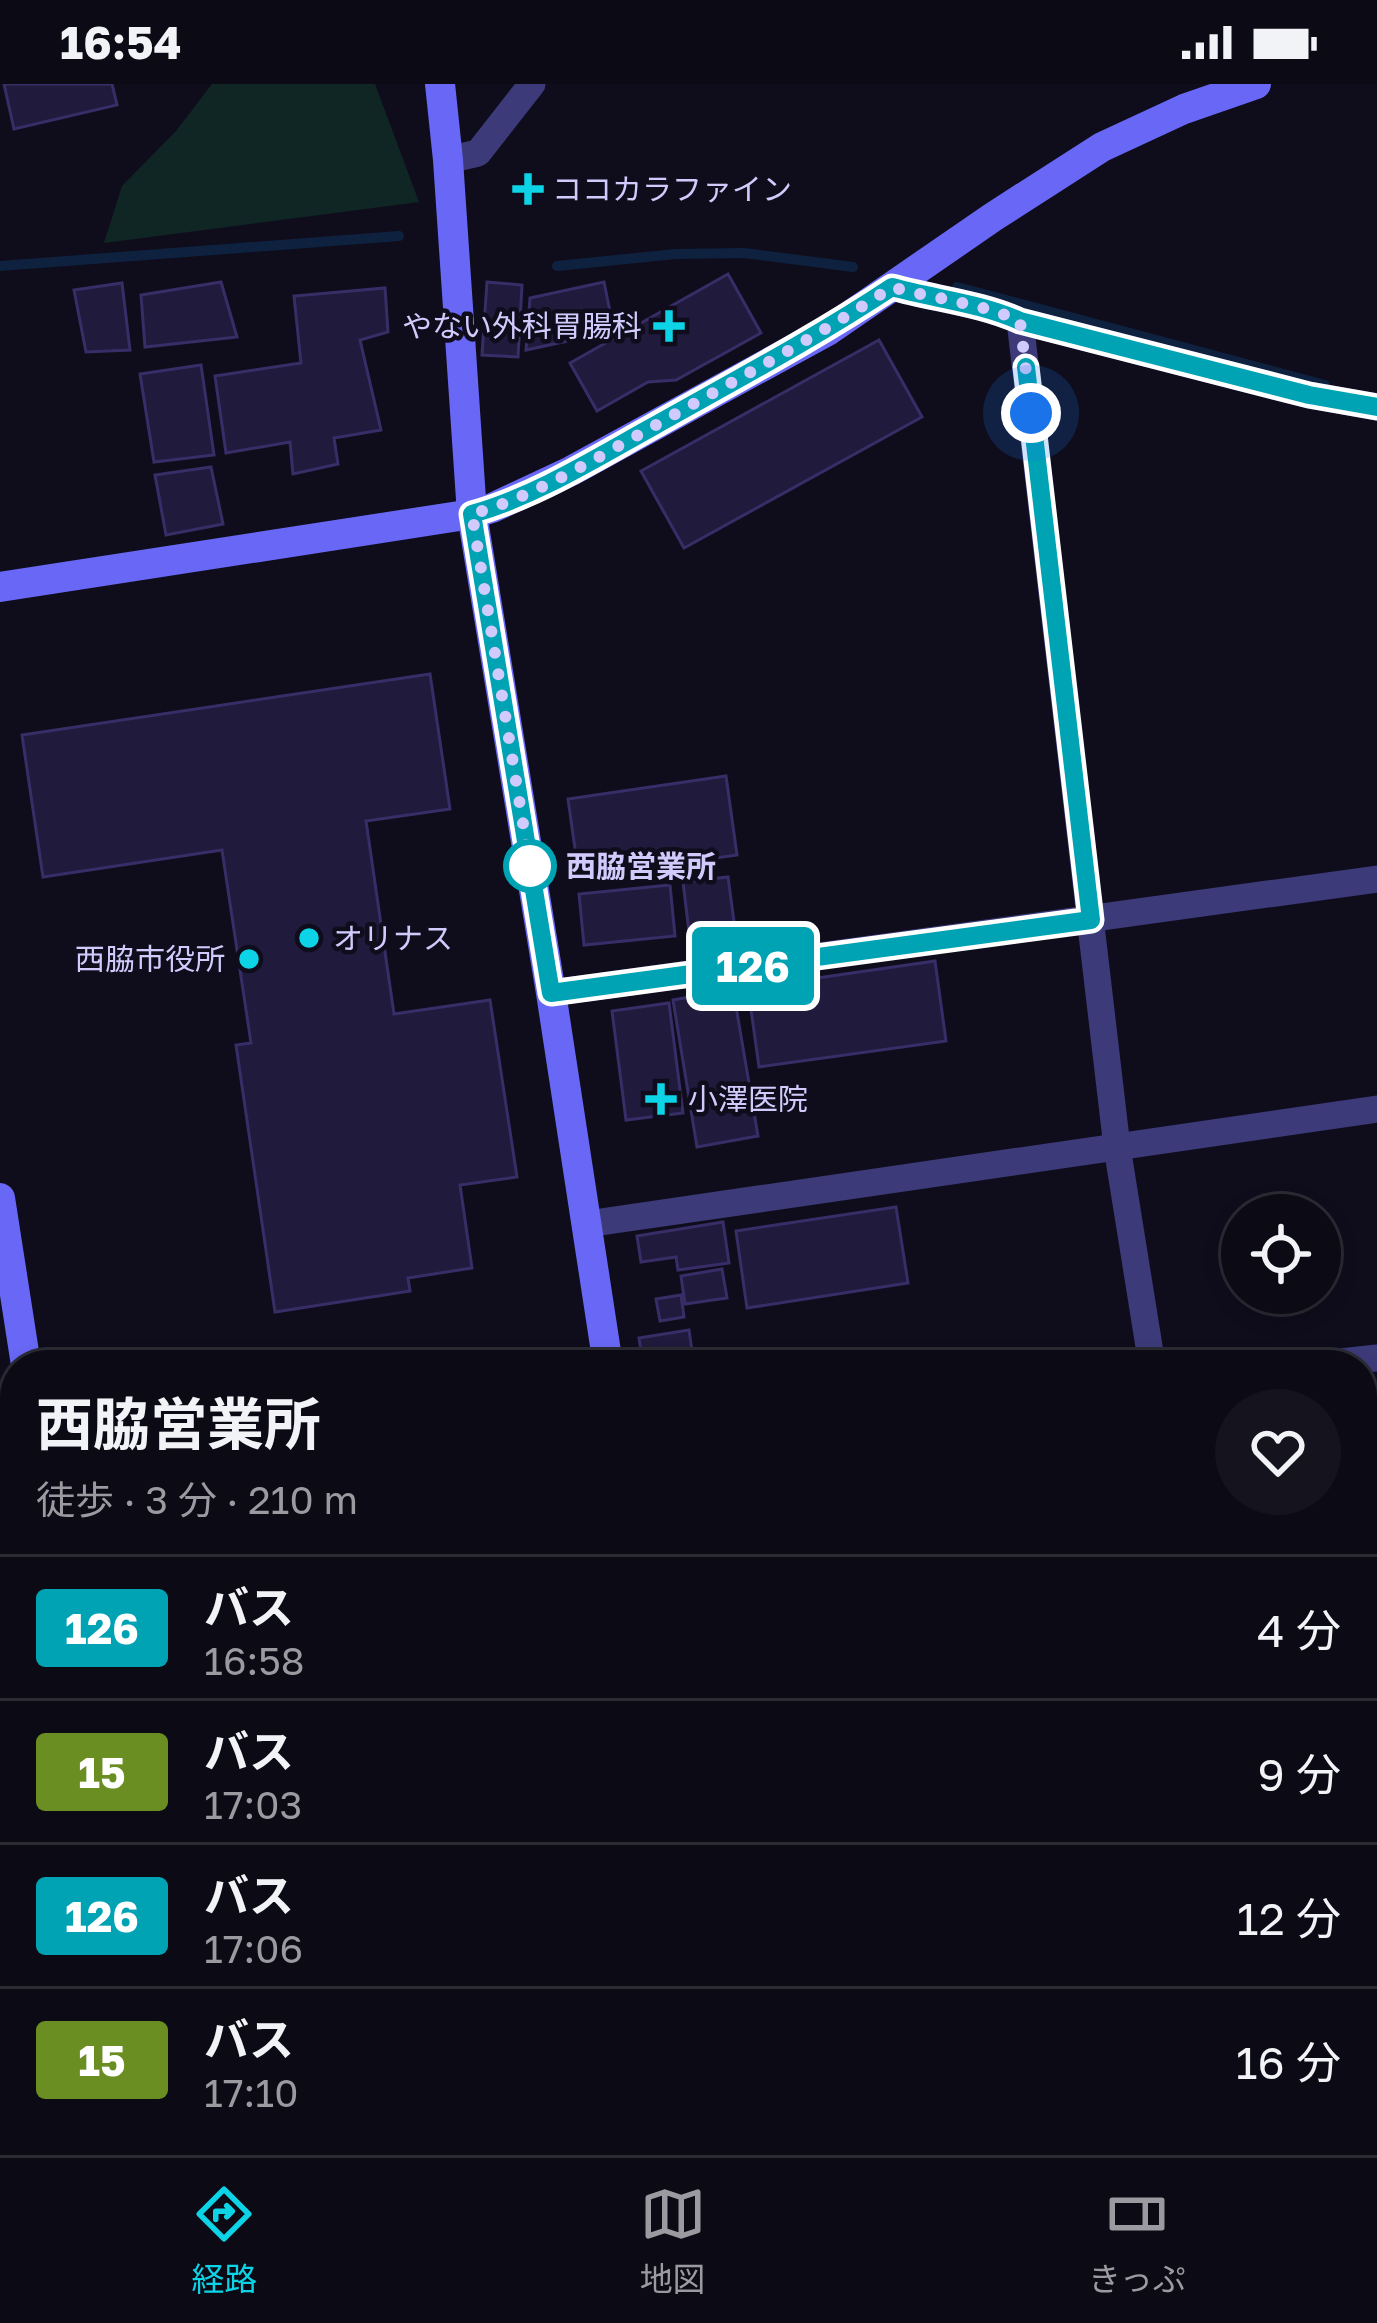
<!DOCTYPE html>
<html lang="ja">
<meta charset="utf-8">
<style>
:root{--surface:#0b0a15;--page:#14131e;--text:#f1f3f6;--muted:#9a9aa0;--line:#2b2b34;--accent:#0dd3e6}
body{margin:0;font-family:"Golos Text","Noto Sans JP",sans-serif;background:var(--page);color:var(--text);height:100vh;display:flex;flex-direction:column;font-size:45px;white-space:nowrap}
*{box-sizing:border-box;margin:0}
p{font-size:39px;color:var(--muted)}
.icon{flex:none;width:66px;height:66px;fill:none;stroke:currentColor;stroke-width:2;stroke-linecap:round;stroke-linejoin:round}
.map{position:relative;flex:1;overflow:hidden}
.sheet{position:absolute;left:0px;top:1266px;width:1377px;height:807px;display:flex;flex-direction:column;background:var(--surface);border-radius:48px 48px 0 0;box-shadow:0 6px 18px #0003,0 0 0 3px var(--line)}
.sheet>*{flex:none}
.badge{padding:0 24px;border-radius:9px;font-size:42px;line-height:78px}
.controls{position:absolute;left:1221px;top:1110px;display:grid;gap:24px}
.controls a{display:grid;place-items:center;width:120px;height:120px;border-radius:50%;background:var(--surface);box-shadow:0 6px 18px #0003,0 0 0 3px var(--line);font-size:60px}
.you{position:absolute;width:60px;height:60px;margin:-30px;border:9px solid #fff;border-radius:50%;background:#1a73e8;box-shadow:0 0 0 18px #1a73e833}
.map>.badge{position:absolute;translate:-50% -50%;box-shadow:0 0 0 6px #fff}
.round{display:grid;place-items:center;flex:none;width:126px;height:126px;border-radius:63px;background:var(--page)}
.head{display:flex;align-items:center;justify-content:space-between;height:204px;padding:0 36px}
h1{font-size:57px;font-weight:700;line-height:90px}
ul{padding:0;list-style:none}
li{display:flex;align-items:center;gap:36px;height:144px;padding:0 36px;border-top:3px solid var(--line)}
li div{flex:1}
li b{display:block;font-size:45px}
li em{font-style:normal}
li .badge{min-width:132px;font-weight:700;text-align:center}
.status{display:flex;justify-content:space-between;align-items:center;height:84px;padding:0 60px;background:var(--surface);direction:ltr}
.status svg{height:33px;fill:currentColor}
.tab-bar{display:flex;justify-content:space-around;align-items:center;height:168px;border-top:3px solid var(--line);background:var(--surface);font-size:33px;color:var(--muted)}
.tab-bar a{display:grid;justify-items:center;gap:6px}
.tab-bar .on{color:var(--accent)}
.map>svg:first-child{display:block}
.green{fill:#102625}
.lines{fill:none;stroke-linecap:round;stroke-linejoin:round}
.stream{stroke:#0e223f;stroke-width:10}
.building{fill:#201a3c;stroke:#382d67;stroke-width:3}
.street{stroke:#3c3a79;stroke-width:27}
.secondary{stroke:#6968f6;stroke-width:30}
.line-casing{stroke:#fff;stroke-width:27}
.line{stroke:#00a3b4;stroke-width:18}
.walk{stroke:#d0cbfc;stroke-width:12;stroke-dasharray:0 21.6}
.poi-dot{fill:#0dd3e6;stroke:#0f0d1c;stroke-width:4.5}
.stop-dot{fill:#fff;stroke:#00a3b4;stroke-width:6}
.labels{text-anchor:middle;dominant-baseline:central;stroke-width:9;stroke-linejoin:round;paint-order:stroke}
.poi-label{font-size:30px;fill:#d0cbfc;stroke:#0f0d1c;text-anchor:start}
.stop-label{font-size:30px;font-weight:bold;fill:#d0cbfc;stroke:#0f0d1c;text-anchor:start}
</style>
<div class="status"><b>16:54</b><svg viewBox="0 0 49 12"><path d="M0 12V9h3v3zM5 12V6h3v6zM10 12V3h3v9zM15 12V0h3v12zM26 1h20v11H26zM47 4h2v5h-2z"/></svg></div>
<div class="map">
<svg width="1377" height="2071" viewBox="0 0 1377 2071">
<rect width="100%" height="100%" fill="#0f0d1c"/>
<!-- green -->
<polygon class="green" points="212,0 375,0 419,118 104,159 122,102 176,47"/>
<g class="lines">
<!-- stream -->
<g class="stream">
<polyline points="0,182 399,152"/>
<polyline points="557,182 676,170 744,169 853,183"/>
<polyline points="957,203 1325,301"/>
</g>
</g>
<!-- building -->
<g class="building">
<polygon points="4,0 112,0 117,21 14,45"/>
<polygon points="728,190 761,249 676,296 648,298 597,327 570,279"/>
<polygon points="221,198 237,253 145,263 141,211"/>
<polygon points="487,198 522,201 518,273 482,271"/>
<polygon points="604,198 614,247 526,266 530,214"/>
<polygon points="122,199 130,266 86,268 74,206"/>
<polygon points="385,204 388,248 360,256 381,346 334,354 338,380 293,390 290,358 226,369 215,292 301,279 294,212"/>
<polygon points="879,256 922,333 684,464 641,387"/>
<polygon points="201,281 214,371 154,378 140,290"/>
<polygon points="211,383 223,440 166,451 155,391"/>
<polygon points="430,590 450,725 366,737 394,930 490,916 517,1093 460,1101 472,1184 408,1194 410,1207 275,1228 236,961 251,959 222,766 43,793 22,651"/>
<polygon points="726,692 737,771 579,793 568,715"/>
<polygon points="728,793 738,867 692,873 683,798"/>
<polygon points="670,801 675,852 584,861 579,810"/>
<polygon points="935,877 946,957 759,983 748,904"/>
<polygon points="733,905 758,1052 697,1063 673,916"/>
<polygon points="669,919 683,1029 626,1036 612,927"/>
<polygon points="896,1123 908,1199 747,1224 736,1147"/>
<polygon points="723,1138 729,1179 678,1186 676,1173 641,1178 637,1152"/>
<polygon points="722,1185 727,1214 685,1220 681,1192"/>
<polygon points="681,1211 684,1233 660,1237 656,1215"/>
<polygon points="689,1246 694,1281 643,1281 639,1254"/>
<polygon points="15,1965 15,2058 38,2058 40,2071 0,2071 0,1968"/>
<polygon points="611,2058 642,2058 643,2071 612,2071"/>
</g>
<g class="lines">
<!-- street -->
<g class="street">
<polyline points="448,76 478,69 532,0"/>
<path d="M 892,203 C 935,215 980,219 1020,237 L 1309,311 L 1377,323"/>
<polyline points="1020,237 1117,1063 1152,1281"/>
<polyline points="551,909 1377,795"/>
<polyline points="587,1140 1377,1025"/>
<polyline points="1313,1281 1377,1274"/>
<polyline points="1362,1647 1377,1645"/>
<polyline points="0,1671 15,1669"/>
<polyline points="1362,1951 1377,1941"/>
<polyline points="0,1952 15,1950"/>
<polyline points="1184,2071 1204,2058"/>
</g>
<!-- secondary -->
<g class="secondary">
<polyline points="440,0 448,76 472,430 551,909 608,1281"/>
<polyline points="0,503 472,430 492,424 571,387 829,246 993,133 1102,63 1184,25 1256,0"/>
<polyline points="0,1114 26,1281"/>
<polyline points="704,2071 709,2058"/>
</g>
</g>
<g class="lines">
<defs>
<path id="line" d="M 1026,283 L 1091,836 L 551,909 L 472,430 C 536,412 596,374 654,342 C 734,297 815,254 892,203 C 935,215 980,219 1020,237 L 1309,311 L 1377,323"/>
</defs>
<!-- line casing -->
<use href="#line" class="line-casing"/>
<!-- line -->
<use href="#line" class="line"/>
<!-- walk -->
<path class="walk" d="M 530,782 L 472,430 C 536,412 596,374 654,342 C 734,297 815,254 892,203 C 935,215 980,219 1020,237 L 1031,329"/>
</g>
<!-- markers -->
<g class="poi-dot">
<path d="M522 87h12v12h12v12h-12v12h-12v-12h-12v-12h12z"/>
<path d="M663 224h12v12h12v12h-12v12h-12v-12h-12v-12h12z"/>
<circle cx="309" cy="854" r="12"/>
<circle cx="249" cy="875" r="12"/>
<path d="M655 997h12v12h12v12h-12v12h-12v-12h-12v-12h12z"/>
</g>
<circle class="stop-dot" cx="530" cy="782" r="24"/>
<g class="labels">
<!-- poi labels -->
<g class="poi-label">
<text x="552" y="105">ココカラファイン</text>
<text x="642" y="242" text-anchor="end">やない外科胃腸科</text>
<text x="333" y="854">オリナス</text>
<text x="225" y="875" text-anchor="end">西脇市役所</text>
<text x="688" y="1015">小澤医院</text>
</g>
<!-- stop labels -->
<g class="stop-label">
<text x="566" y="782">西脇営業所</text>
</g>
</g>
</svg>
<div class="controls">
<a><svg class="icon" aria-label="locate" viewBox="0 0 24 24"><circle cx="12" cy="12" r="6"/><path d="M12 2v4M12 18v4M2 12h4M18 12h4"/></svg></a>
</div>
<div class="you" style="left:1031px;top:329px"></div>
<b class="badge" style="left:753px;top:882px;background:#00a3b4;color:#fff">126</b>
<section class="sheet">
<div class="head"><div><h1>西脇営業所</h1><p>徒歩 · 3 分 · 210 m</p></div><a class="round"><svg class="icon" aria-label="heart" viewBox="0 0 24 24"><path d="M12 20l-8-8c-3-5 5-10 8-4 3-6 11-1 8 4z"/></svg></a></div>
<ul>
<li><span class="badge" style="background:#00a3b4;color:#fff">126</span><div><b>バス</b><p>16:58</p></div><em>4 分</em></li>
<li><span class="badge" style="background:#6b8e23;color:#fff">15</span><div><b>バス</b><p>17:03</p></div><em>9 分</em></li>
<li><span class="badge" style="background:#00a3b4;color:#fff">126</span><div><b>バス</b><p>17:06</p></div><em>12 分</em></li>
<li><span class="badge" style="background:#6b8e23;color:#fff">15</span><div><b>バス</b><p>17:10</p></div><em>16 分</em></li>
</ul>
</section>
</div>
<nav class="tab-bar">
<a class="on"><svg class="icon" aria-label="directions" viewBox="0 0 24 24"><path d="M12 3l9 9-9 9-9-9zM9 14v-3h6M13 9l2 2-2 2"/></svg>経路</a>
<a><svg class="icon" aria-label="map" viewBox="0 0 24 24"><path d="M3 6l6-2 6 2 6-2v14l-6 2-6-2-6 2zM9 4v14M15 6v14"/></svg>地図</a>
<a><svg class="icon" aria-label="tickets" viewBox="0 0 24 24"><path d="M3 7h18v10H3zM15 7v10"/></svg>きっぷ</a>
</nav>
